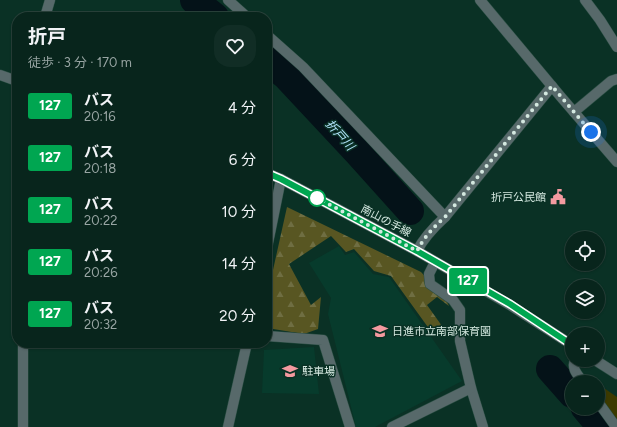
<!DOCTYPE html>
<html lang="ja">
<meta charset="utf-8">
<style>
:root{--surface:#08251c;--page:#112d25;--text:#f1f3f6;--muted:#98a5a3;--line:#29423b}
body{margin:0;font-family:Figtree,"Noto Sans JP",sans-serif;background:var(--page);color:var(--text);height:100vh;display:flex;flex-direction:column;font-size:15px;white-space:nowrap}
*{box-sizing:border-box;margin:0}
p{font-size:13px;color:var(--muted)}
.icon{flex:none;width:22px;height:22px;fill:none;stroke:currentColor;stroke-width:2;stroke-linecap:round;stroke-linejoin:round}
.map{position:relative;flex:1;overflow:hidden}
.panel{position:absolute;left:12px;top:12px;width:260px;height:336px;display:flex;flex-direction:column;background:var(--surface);border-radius:16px;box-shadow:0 1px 3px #0004,0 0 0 1px var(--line)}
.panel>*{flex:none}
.badge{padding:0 8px;border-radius:3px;font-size:14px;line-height:26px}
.fabs{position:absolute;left:565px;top:231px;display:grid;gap:8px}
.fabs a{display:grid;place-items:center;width:40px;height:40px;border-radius:50%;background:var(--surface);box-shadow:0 1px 3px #0004,0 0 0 1px var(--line);font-size:20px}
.you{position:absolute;width:20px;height:20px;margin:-10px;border:3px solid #fff;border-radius:50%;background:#1a73e8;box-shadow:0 0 0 6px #1a73e833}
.map>.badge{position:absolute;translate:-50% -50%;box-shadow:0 0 0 2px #fff}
.round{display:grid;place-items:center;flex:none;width:42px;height:42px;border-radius:16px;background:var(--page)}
.headline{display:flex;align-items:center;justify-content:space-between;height:68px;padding:0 16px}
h1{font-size:19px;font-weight:700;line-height:30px}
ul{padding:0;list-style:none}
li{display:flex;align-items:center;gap:12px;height:52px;padding:0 16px}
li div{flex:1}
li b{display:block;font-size:15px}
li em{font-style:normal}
li .badge{min-width:44px;font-weight:700;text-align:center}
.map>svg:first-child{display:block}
.built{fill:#073b2c}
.grass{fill:#3c3a00}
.forest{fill:url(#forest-firs)}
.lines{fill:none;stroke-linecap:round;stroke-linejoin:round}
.river{stroke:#041218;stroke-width:28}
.minor-casing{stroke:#2a4e43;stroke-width:11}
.tertiary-casing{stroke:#2a4e43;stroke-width:11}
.minor{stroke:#57696a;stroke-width:10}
.tertiary{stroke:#57696a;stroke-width:10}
.line-casing{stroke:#fff;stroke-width:9}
.line{stroke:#00a651;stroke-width:6}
.walk{stroke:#d4e8e0;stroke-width:4;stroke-dasharray:0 7.2}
.stop-dot{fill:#fff;stroke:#00a651;stroke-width:2}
.labels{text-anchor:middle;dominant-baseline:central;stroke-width:3;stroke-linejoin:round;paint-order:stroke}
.poi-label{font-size:11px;fill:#d4e8e0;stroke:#0a3125;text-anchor:start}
.street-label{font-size:11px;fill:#d4e8e0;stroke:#0a3125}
.water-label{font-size:12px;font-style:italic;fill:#b4e5fd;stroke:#0a3125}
</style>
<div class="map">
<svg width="617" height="427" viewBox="0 0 617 427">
<defs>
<pattern id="forest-firs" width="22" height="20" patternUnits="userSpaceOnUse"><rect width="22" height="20" fill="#585622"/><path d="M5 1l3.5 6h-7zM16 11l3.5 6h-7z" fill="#6f6e42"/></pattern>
</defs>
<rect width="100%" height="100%" fill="#0a3125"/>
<!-- built -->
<g class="built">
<polygon points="339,246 345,255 354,252 373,274 389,277 462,381 375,427 356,427 328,314 331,298 309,263"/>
<polygon points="314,347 319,394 262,393 264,350"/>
</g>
<!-- grass -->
<polygon class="grass" points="598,384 617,397 617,422 598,396"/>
<!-- forest -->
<polygon class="forest" points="287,207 421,272 445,298 449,306 437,297 427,305 442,326 430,330 391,276 374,271 354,249 346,252 331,236 289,264 311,305 321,297 318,329 304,334 267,328 267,297"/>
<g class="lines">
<!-- river -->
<g class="river">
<polyline points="194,0 215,17"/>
<polyline points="267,60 286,76 357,152 410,211"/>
<polyline points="550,369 572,394"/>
<polyline points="585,408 601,427"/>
</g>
<defs>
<g id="minor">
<polyline points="480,0 561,97 617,162"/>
<polyline points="585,0 600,20 617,47"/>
<polyline points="574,112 611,81 617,79"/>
<polyline points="267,248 281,179"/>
<path d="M 417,251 C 424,237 434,227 445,217 L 552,86"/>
<polyline points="435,262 429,274 430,284 453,300 460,310 460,341 471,388 483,427"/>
<polyline points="267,336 323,340 350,427"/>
<polyline points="228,427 247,343"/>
<polyline points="392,427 471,388"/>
</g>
<g id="tertiary">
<polyline points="228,0 247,17"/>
<polyline points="45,17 50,0"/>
<polyline points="267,35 303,67 445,217"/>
<polyline points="0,75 17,81"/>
<polyline points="267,173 281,179 417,251 510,305 572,345"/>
<path d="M 575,360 C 571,369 578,375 583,382"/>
<polyline points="595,360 617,374"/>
<polyline points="598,402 616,427"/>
<polyline points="23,427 23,343"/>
</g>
</defs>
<!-- minor casing -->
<use href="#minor" class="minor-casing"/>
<!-- tertiary casing -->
<use href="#tertiary" class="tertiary-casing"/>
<!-- minor -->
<use href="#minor" class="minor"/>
<!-- tertiary -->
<use href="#tertiary" class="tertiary"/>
</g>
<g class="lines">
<defs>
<polyline id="line" points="267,173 281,179 417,251 510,304 572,345"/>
</defs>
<!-- line casing -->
<use href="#line" class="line-casing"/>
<!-- line -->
<use href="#line" class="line"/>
<!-- walk -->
<path class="walk" d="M 317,198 L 417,251 C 424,237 434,227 445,217 L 552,86 L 591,132"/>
</g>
<!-- icons -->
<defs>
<symbol id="civic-bare" viewBox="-9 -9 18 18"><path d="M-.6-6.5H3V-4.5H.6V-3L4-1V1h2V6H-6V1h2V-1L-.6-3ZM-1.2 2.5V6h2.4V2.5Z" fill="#f49aa0" stroke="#0a3125" stroke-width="2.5" paint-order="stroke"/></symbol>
<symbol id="school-bare" viewBox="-9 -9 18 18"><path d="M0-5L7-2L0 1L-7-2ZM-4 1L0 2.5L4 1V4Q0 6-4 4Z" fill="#f49aa0" stroke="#0a3125" stroke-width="2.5" paint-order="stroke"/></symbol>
</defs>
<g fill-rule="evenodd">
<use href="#civic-bare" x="547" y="186" width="22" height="22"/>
<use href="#school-bare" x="369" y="320" width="22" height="22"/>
<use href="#school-bare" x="279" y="360" width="22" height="22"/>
</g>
<!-- markers -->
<circle class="stop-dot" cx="317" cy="198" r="8"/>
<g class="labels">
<!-- poi labels -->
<g class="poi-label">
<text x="546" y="197" text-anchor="end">折戸公民館</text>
<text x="392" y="331">日進市立南部保育園</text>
<text x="302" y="371">駐車場</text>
</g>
<!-- street labels -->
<g class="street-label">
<text transform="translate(386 221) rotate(28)">南山の手線</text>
</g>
<!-- water labels -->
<g class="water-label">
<text transform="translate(340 135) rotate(48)">折戸川</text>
</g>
</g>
</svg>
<div class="fabs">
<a><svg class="icon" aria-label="locate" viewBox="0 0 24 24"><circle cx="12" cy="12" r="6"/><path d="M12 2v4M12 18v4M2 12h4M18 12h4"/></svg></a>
<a><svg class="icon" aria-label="layers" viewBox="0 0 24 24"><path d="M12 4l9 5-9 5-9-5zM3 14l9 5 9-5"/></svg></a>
<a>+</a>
<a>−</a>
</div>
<div class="you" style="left:591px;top:132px"></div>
<b class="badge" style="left:468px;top:281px;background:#00a651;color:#fff">127</b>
<section class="panel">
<div class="headline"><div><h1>折戸</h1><p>徒歩 · 3 分 · 170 m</p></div><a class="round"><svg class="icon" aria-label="heart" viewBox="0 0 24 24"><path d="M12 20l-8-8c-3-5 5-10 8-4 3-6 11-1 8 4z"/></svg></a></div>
<ul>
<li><span class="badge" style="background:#00a651;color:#fff">127</span><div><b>バス</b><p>20:16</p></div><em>4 分</em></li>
<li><span class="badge" style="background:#00a651;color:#fff">127</span><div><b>バス</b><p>20:18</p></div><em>6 分</em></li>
<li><span class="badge" style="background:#00a651;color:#fff">127</span><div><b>バス</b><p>20:22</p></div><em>10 分</em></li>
<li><span class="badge" style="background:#00a651;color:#fff">127</span><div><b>バス</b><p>20:26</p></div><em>14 分</em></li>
<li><span class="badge" style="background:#00a651;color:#fff">127</span><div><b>バス</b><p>20:32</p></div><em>20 分</em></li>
</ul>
</section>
</div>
